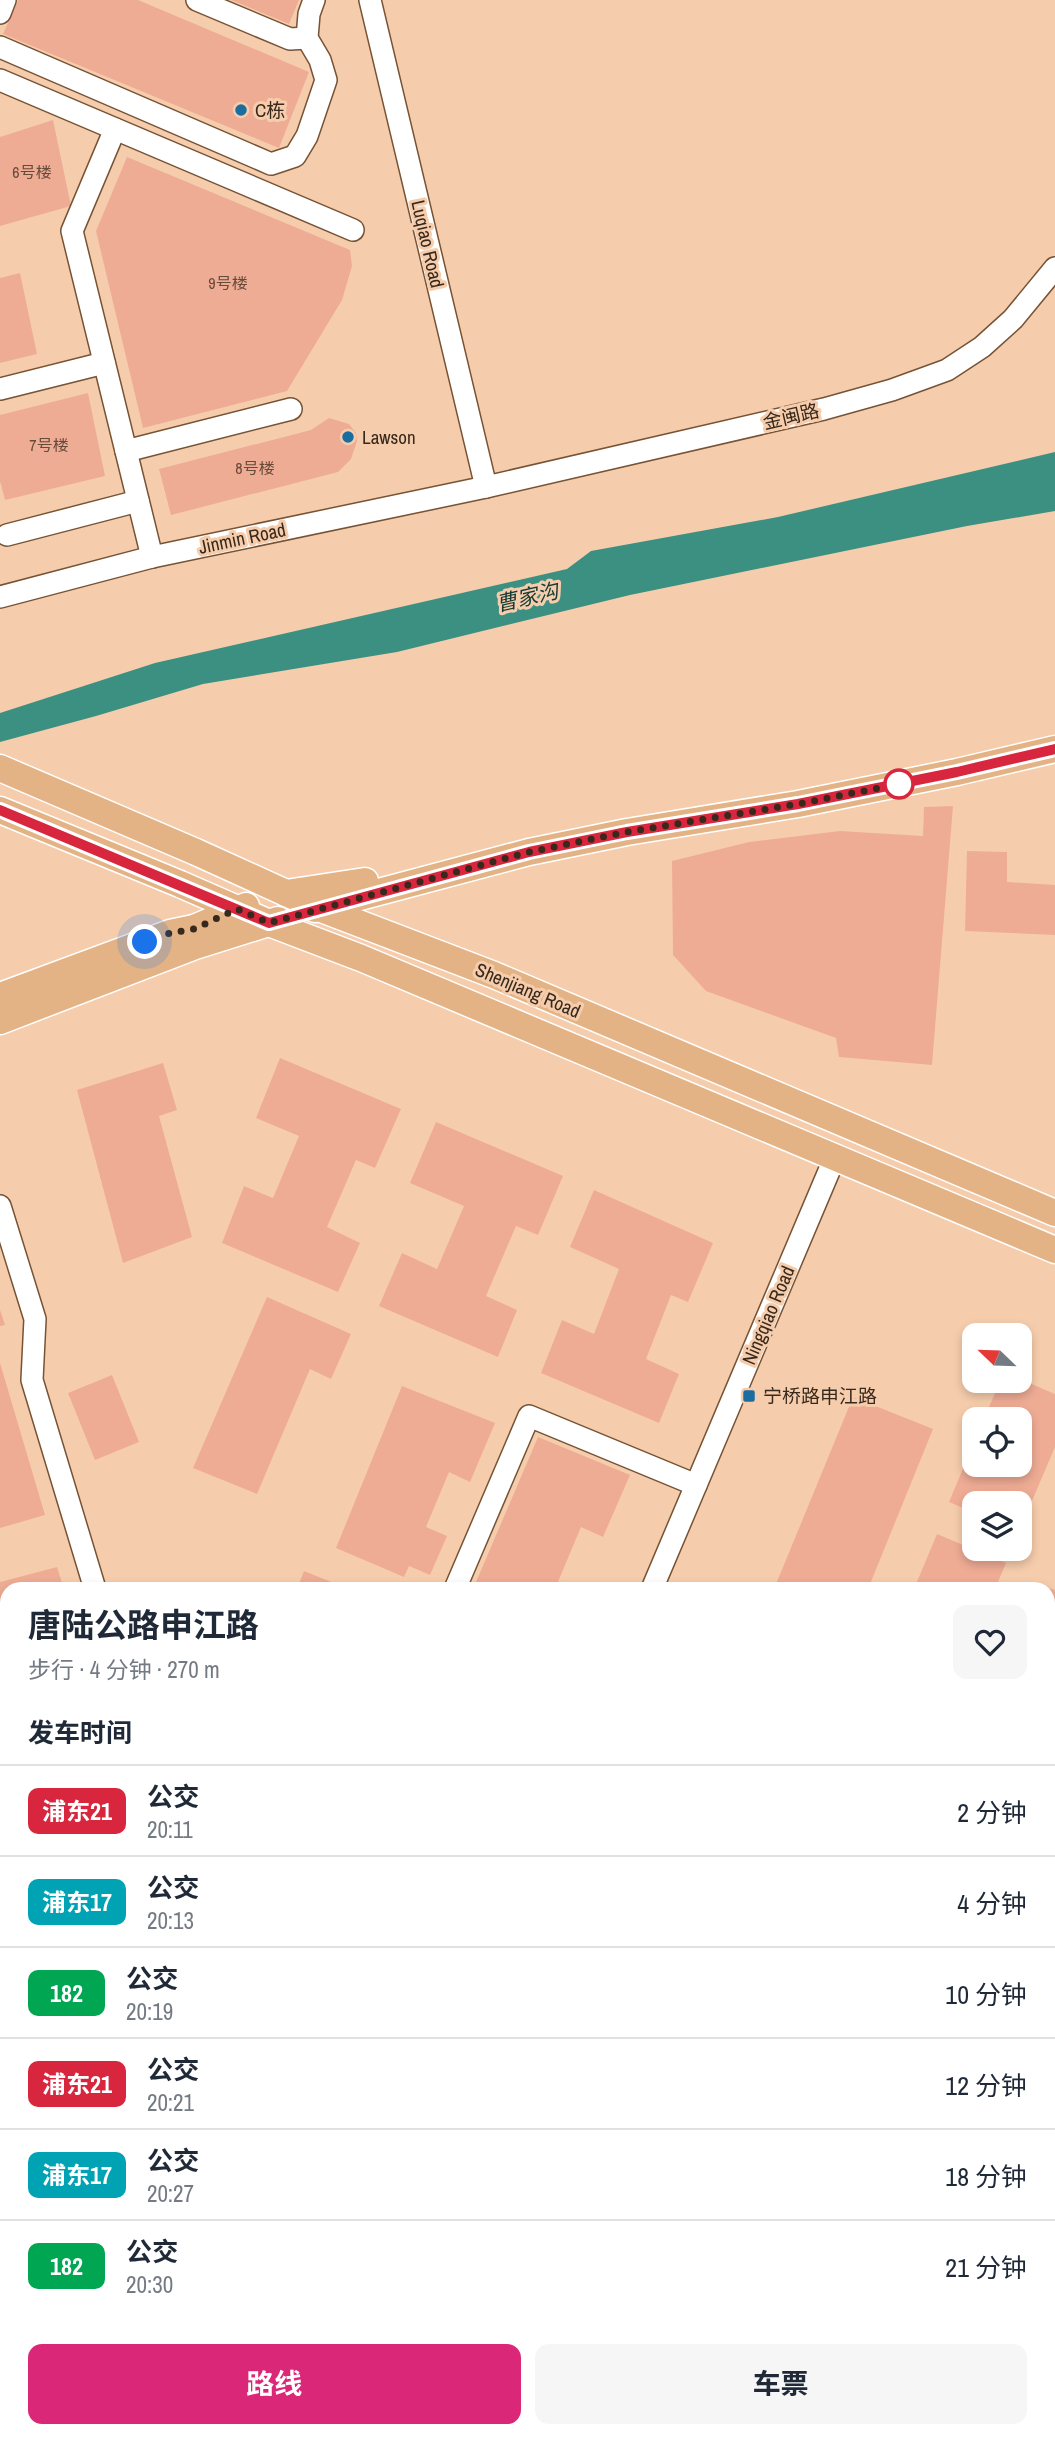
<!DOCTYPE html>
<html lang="zh">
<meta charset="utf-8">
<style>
:root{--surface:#fff;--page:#f6f6f7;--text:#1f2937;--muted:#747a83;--line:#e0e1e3;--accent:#db2777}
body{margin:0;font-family:"Archivo Narrow","Noto Sans SC",sans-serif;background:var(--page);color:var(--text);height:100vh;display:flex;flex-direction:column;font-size:26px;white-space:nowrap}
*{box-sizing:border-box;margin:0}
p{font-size:23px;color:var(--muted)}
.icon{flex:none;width:38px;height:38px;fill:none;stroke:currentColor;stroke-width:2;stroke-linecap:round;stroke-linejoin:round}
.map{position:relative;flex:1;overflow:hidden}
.side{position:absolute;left:0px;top:1582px;width:1055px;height:856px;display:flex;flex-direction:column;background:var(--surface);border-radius:21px 21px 0 0;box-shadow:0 4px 10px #0003}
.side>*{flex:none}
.badge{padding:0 14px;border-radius:10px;font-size:24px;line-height:46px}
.needle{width:46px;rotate:293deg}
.buttons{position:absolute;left:962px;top:1323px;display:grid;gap:14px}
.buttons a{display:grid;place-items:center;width:70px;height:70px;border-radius:14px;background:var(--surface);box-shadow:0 4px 10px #0003;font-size:35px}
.you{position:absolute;width:35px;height:35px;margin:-18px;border:5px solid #fff;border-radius:50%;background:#1a73e8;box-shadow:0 0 0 10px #1a73e833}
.map>.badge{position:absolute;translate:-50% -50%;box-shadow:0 0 0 4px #fff}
h2{padding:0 28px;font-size:26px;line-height:63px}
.round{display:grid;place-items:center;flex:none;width:74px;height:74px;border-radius:14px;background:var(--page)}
.headline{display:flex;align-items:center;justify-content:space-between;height:119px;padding:0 28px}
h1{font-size:33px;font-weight:700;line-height:52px}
.primary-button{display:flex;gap:14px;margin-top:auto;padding:14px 28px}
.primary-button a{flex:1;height:80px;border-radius:14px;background:var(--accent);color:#fff;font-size:28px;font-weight:700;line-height:80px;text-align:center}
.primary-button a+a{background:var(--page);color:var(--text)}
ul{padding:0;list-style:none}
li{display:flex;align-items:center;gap:21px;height:91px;padding:0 28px;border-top:2px solid var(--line)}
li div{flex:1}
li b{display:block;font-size:26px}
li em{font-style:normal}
li .badge{min-width:77px;font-weight:700;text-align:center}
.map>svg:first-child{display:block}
.water{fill:#3b9082}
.building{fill:#efac95}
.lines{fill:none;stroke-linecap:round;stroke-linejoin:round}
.minor-casing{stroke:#765335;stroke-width:24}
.major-casing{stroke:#fff;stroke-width:29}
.minor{stroke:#fff;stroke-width:21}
.major{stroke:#e4b385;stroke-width:26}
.line-casing{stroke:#fff;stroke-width:16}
.line{stroke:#d7263d;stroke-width:10}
.walk{stroke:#38291c;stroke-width:7;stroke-dasharray:0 12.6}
.poi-dot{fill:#1a6d9e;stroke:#f6cdac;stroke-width:2.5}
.stop-dot{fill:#fff;stroke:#d7263d;stroke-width:3.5}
.labels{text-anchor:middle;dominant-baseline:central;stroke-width:6;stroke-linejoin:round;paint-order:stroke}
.number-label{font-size:16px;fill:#664a3a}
.poi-label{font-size:19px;fill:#38291c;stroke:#f6cdac;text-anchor:start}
.street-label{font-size:19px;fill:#38291c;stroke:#f6cdac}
.water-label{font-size:21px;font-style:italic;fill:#133b34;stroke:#f6cdac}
</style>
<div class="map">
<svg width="1055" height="2437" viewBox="0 0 1055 2437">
<rect width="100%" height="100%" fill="#f6cdac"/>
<!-- water -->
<polygon class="water" points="1055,452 1055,511 967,526 630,595 397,652 203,684 96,716 0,742 0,713 155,663 567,569 591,551 778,517"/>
<!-- building -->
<g class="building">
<polygon points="18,0 138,0 309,72 279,148 3,34"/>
<polygon points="231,0 299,0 289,24"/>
<polygon points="53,120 71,206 0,226 0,137"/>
<polygon points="127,157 350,250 352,266 342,300 287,391 143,428 96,231"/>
<polygon points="20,273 37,354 0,363 0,278"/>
<polygon points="88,393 105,476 5,500 0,481 0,415"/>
<polygon points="329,418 349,424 356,433 357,441 351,459 338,472 171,515 159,469 311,430"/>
<polygon points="953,806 932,1065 839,1057 836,1038 706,991 673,955 672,861 749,842 840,831 923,836 924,807"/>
<polygon points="967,851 1007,852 1007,882 1055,885 1055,935 965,931"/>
<polygon points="280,1058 401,1109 375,1168 356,1160 327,1227 360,1243 338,1292 222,1243 244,1186 273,1198 299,1136 256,1118"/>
<polygon points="163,1063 177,1110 159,1116 192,1237 123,1263 77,1090"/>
<polygon points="436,1122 563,1176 538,1235 516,1226 486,1296 517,1310 498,1357 379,1306 402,1253 437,1269 464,1206 410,1183"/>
<polygon points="594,1190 713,1243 688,1302 671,1295 646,1359 679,1374 659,1423 541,1373 562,1320 594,1334 619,1269 570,1247"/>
<polygon points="267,1297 351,1334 331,1379 310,1369 257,1494 193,1468"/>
<polygon points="0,1310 5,1325 0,1326"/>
<polygon points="0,1363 45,1515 0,1528"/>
<polygon points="112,1375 139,1442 95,1460 68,1393"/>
<polygon points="1020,1379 1055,1394 1055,1447 1020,1529 1020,1503 975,1503 975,1513 949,1502 975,1440 975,1465 1020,1465 1020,1419 984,1419 1000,1381 1020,1381"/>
<polygon points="402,1386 495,1423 470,1482 449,1472 426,1527 447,1536 430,1575 409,1566 404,1577 336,1548"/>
<polygon points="853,1397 933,1429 868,1589 774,1589"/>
<polygon points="538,1437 630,1475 603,1537 581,1527 555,1589 473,1589"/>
<polygon points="937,1534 1006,1563 995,1589 914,1589"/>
<polygon points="57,1567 64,1589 7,1589 6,1732 0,1709 0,1582"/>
<polygon points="304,1571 349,1589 297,1589"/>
<polygon points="1048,1588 1055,1590 1055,1734 1048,1731"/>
<polygon points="5,1792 7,1885 0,1887 0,1794"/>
<polygon points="1048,1845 1055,1848 1055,2000 1048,2016"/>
<polygon points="1055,2087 1055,2307 1048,2304 1048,2102"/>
<polygon points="1048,2351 1055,2354 1055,2437 935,2437 937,2431 1048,2431"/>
<polygon points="31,2431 155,2431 155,2432 127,2437 32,2437"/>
<polygon points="725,2431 874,2431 872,2437 740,2437"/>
</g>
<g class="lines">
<defs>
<g id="minor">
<polyline points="197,0 290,39 307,38"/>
<polyline points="370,0 486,487"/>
<polyline points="0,13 5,0"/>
<polyline points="0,47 271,164 295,156 307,136 326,80 320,60 307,38 309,14 314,0"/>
<polyline points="0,80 353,230"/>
<polyline points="115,129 72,231 152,557"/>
<polyline points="0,389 104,363"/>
<polyline points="126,451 291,409"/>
<polyline points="7,535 138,501"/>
<polyline points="0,597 152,557 486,487 824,409 892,390 947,370 982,347 1013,319 1055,268"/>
<polyline points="0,1206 35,1319 32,1380 95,1589"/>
<polyline points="455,1589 529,1416 696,1485"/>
<polyline points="652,1589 835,1157"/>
<polyline points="0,1925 7,1923"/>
<polyline points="0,2291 7,2289"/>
<polyline points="385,2437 385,2431"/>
</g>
<g id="major">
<polyline points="0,768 196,852 319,908 494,975 1055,1213"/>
<polyline points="0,810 180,884 269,923 361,958 1055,1250"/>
<polyline points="286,893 365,881"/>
<polyline points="315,909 529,852 627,832 798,804 957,772 1055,749"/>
<polyline points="0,996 170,933 194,928 246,906"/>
<polyline points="0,1021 195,946 278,920"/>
</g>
</defs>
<!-- minor casing -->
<use href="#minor" class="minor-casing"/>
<!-- major casing -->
<use href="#major" class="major-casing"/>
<!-- minor -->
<use href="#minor" class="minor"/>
<!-- major -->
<use href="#major" class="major"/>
</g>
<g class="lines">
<defs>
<polyline id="line" points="0,810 269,923 529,852 627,832 798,804 957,772 1055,749"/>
</defs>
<!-- line casing -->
<use href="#line" class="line-casing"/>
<!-- line -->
<use href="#line" class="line"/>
<!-- walk -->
<polyline class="walk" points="145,942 170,933 194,929 237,909 269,923 529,852 627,832 798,804 899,784"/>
</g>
<!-- markers -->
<g class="poi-dot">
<circle cx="241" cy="110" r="7"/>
<circle cx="348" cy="437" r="7"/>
<rect x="742" y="1389" width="14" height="14" rx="3.5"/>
</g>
<circle class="stop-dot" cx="899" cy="784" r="14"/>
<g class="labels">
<!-- number labels -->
<g class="number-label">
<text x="32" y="172">6号楼</text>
<text x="228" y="283">9号楼</text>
<text x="49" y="445">7号楼</text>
<text x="255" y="468">8号楼</text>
</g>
<!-- poi labels -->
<g class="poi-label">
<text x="255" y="110">C栋</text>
<text x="362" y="437">Lawson</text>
<text x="763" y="1396">宁桥路申江路</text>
</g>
<!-- street labels -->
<g class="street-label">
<text transform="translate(428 244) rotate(77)">Luqiao Road</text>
<text transform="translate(791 416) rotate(-13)">金闽路</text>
<text transform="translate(242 538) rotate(-12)">Jinmin Road</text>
<text transform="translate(528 990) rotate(23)">Shenjiang Road</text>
<text transform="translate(768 1315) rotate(-67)">Ningqiao Road</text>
</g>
<!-- water labels -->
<g class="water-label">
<text transform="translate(527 597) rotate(-13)">曹家沟</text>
</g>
</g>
</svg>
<div class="buttons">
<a><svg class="needle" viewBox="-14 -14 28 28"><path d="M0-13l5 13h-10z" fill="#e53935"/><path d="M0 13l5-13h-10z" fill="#747a83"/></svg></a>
<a><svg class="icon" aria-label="locate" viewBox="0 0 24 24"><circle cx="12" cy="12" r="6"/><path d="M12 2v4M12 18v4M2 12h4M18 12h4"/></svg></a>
<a><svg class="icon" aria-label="layers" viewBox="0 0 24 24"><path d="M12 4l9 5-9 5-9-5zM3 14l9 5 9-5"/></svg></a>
</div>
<div class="you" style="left:145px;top:942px"></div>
<section class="side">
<div class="headline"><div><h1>唐陆公路申江路</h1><p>步行 · 4 分钟 · 270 m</p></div><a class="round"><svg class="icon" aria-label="heart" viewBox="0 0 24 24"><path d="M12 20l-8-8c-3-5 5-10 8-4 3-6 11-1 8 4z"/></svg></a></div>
<h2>发车时间</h2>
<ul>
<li><span class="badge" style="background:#d7263d;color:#fff">浦东21</span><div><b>公交</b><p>20:11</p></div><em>2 分钟</em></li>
<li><span class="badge" style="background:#00a3b4;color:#fff">浦东17</span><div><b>公交</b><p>20:13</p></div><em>4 分钟</em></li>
<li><span class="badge" style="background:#00a651;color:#fff">182</span><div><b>公交</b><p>20:19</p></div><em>10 分钟</em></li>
<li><span class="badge" style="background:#d7263d;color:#fff">浦东21</span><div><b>公交</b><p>20:21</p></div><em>12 分钟</em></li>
<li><span class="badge" style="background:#00a3b4;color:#fff">浦东17</span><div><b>公交</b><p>20:27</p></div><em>18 分钟</em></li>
<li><span class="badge" style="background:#00a651;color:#fff">182</span><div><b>公交</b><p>20:30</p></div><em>21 分钟</em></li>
</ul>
<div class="primary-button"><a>路线</a><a>车票</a></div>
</section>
</div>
